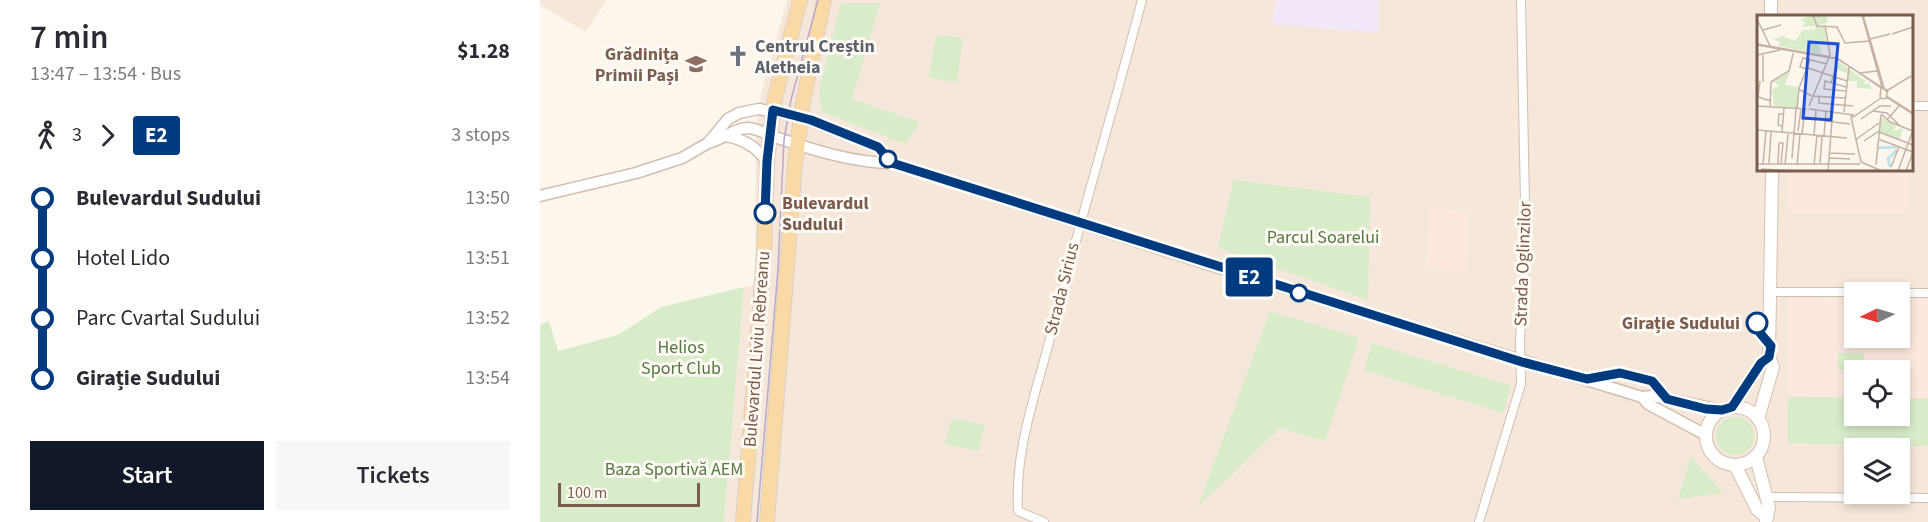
<!DOCTYPE html>
<meta charset="utf-8">
<style>
:root{--surface:#fff;--page:#f7f7f7;--text:#2b2b33;--muted:#7c7c81;--accent:#111827}
body{margin:0;font-family:"Source Sans 3",sans-serif;background:var(--page);color:var(--text);height:100vh;display:flex;flex-direction:column;font-size:22px;white-space:nowrap}
*{box-sizing:border-box;margin:0}
p{font-size:20px;color:var(--muted)}
.icon{flex:none;width:33px;height:33px;fill:none;stroke:currentColor;stroke-width:2;stroke-linecap:round;stroke-linejoin:round}
.map{position:relative;flex:1;overflow:hidden}
.details{display:flex;flex-direction:column;background:var(--surface);width:540px}
.details>*{flex:none}
.badge{padding:0 12px;border-radius:4px;font-size:21px;line-height:39px}
.needle{width:39px;rotate:265deg}
.tools{position:absolute;left:1304px;top:282px;display:grid;gap:12px}
.tools a{display:grid;place-items:center;width:66px;height:66px;border-radius:0px;background:var(--surface);box-shadow:0 3px 9px #0003;font-size:30px}
.scale{position:absolute;left:18px;bottom:15px;width:142px;box-sizing:border-box;padding-left:6px;border:3px solid #7a5c4d;border-top:0;font-size:16px;line-height:21px;white-space:nowrap;color:#7a5c4d;-webkit-text-stroke:4px #fffaf3;paint-order:stroke}
.map>.badge{position:absolute;translate:-50% -50%;box-shadow:0 0 0 3px #fff}
.legs{display:flex;align-items:center;gap:9px;height:66px;padding:0 30px;font-size:20px}
.legs p{margin-inline-start:auto}
.summary{display:flex;align-items:center;justify-content:space-between;height:102px;padding:0 30px}
h1{font-size:33px;font-weight:600;line-height:45px}
.action{display:flex;gap:12px;margin-top:auto;padding:12px 30px}
.action a{flex:1;height:69px;border-radius:0px;background:var(--accent);color:#fff;font-size:24px;font-weight:600;line-height:69px;text-align:center}
.action a+a{background:var(--page);color:var(--text)}
ul{padding:0 30px;list-style:none}
li{display:flex;align-items:center;gap:21px;height:60px;font-size:22px}
li i{display:grid;place-items:center;width:9px;height:100%;margin:0 8px;background:currentColor}
li i::after{content:'';width:15px;height:15px;margin:-8px;border:4px solid;border-radius:50%;background:var(--surface)}
li p{margin-inline-start:auto}
li:first-child i{background:linear-gradient(#0000 50%,currentColor 0)}
li:last-child i{background:linear-gradient(currentColor 50%,#0000 0)}
main{display:flex;flex:1;min-height:0}
.map>svg:first-child{display:block}
.residential{fill:#f5e8da;fill-rule:evenodd}
.commercial{fill:#fde8e0}
.education{fill:#f3e8fa}
.green{fill:#d8ecc9}
.lines{fill:none;stroke-linecap:round;stroke-linejoin:round}
.minor-casing{stroke:#d1beb0;stroke-width:10}
.tertiary-casing{stroke:#d1beb0;stroke-width:13}
.secondary-casing{stroke:#d6c0b0;stroke-width:14}
.primary-casing{stroke:#dad1cd;stroke-width:16}
.minor{stroke:#fff;stroke-width:8}
.tertiary{stroke:#fff;stroke-width:10}
.secondary{stroke:#fff;stroke-width:12}
.primary{stroke:#fbd9a5;stroke-width:14}
.tram{stroke:#b9a8c9;stroke-width:1.5}
.line-1-casing{stroke:#fff;stroke-width:14}
.line-1{stroke:#003b80;stroke-width:9}
.stop-1-dot{fill:#fff;stroke:#003b80;stroke-width:3}
.labels{text-anchor:middle;dominant-baseline:central;stroke-width:6;stroke-linejoin:round;paint-order:stroke}
.worship-label{font-size:18px;font-weight:bold;fill:#5b616d;stroke:#fffaf3;text-anchor:start}
.education-label{font-size:18px;font-weight:bold;fill:#785e54;stroke:#fffaf3;text-anchor:end}
.stop-label{font-size:18px;font-weight:bold;fill:#7a5c4d;stroke:#fffaf3;text-anchor:start}
.park-label{font-size:18px;fill:#537a41;stroke:#fffaf3}
.street-label{font-size:18px;fill:#7a5c4d;stroke:#fffaf3}
.inset-river{fill:none;stroke:#bfe3e8;stroke-width:3}
.inset-road{fill:none;stroke:#c5b3a7;stroke-width:1.5}
.view{fill:#1d4ed8;fill-opacity:0.15;stroke:#1d4ed8;stroke-width:3}
.inset-edge{fill:none;stroke:#7a5c4d;stroke-width:3}
</style>
<main>
<section class="details">
<div class="summary"><div><h1>7 min</h1><p>13:47 – 13:54 · Bus</p></div><b>$1.28</b></div>
<div class="legs"><svg class="icon" aria-label="walk" viewBox="0 0 24 24"><circle cx="13" cy="4" r="2"/><path d="M13 8l-2 6 4 7M11 14l-3 7M7 12l3-4h3l4 4"/></svg>3<svg class="icon" aria-label="forward" viewBox="0 0 24 24"><path d="M9 5l7 7-7 7"/></svg><b class="badge" style="background:#003b80;color:#fff">E2</b><p>3 stops</p></div>
<ul>
<li><i style="color:#003b80"></i><b>Bulevardul Sudului</b><p>13:50</p></li>
<li><i style="color:#003b80"></i><span>Hotel Lido</span><p>13:51</p></li>
<li><i style="color:#003b80"></i><span>Parc Cvartal Sudului</span><p>13:52</p></li>
<li><i style="color:#003b80"></i><b>Girație Sudului</b><p>13:54</p></li>
</ul>
<div class="action"><a>Start</a><a>Tickets</a></div>
</section>
<div class="map">
<svg width="1388" height="522" viewBox="0 0 1388 522">
<rect width="100%" height="100%" fill="#fdf6ec"/>
<!-- residential -->
<g class="residential">
<polygon points="0,0 67,0 46,32 0,5"/>
<path d="M 247,0 L 1388,0 L 1388,522 L 184,522 L 204,287 L 215,285 L 216,129 L 221,94 ZM 1218,16 L 1372,16 L 1372,170 L 1218,170 ZM 1314,292 L 1359,292 L 1359,338 L 1314,338 ZM 1314,370 L 1359,370 L 1359,416 L 1314,416 ZM 1314,448 L 1359,448 L 1359,494 L 1314,494 Z"/>
</g>
<!-- commercial -->
<g class="commercial">
<rect x="1246" y="170" width="123" height="43"/>
<polygon points="890,208 930,210 927,273 885,269"/>
<polygon points="1248,298 1314,299 1314,338 1359,338 1359,299 1388,299 1388,397 1359,397 1359,370 1314,370 1314,397 1248,396"/>
</g>
<!-- education -->
<polygon class="education" points="736,0 838,0 838,33 732,24"/>
<!-- green -->
<g class="green">
<polygon points="301,3 340,3 312,99 380,122 366,144 282,112 279,91"/>
<polygon points="397,35 423,38 417,83 388,77"/>
<polygon points="694,180 830,197 828,300 678,248"/>
<polygon points="204,287 184,522 0,522 0,325 9,321 18,351 78,335 121,307"/>
<polygon points="730,311 819,338 785,441 740,428 658,507"/>
<polygon points="832,343 971,386 963,413 824,370"/>
<rect x="1298" y="353" width="26" height="17"/>
<polygon points="1248,397 1314,398 1314,416 1359,416 1359,399 1388,399 1388,446 1247,443"/>
<circle cx="1195" cy="436" r="19"/>
<polygon points="412,418 445,425 438,451 405,444"/>
<polygon points="1151,457 1183,493 1138,499"/>
</g>
<g class="lines">
<defs>
<g id="minor">
<polyline points="1372,106 1388,106"/>
<polyline points="1231,292 1320,292"/>
<polyline points="1359,293 1388,293"/>
<polyline points="1227,497 1388,498"/>
<path d="M 504,522 L 478,511 C 475,450 494,400 509,342 C 538,228 572,115 602,0"/>
<polyline points="939,522 981,384 980,339 986,254 981,0"/>
</g>
<g id="tertiary">
<path d="M 186,136 C 205,140 215,146 227,161"/>
<path d="M 168,143 C 182,140 193,129 207,128 C 218,128 227,135 238,138 C 273,150 314,163 352,163 L 689,271 L 1102,397 L 1113,396 L 1182,410"/>
<polyline points="0,196 96,173 142,158 168,143 188,119 199,113 219,109 261,117 338,147 352,163"/>
<polyline points="1102,397 1108,404 1166,435"/>
</g>
<g id="secondary">
<polyline points="1231,0 1231,16"/>
<polyline points="1192,407 1221,363 1229,357"/>
<circle cx="1195" cy="436" r="29"/>
<polyline points="1218,419 1233,367 1229,357 1232,170"/>
<polyline points="1216,457 1229,507 1226,522"/>
<polyline points="1195,465 1217,509 1226,517"/>
</g>
<g id="primary">
<polyline points="203,522 224,256 227,161 235,98 260,0"/>
<polyline points="227,522 255,164 263,102 284,0"/>
</g>
</defs>
<!-- minor casing -->
<use href="#minor" class="minor-casing"/>
<!-- tertiary casing -->
<use href="#tertiary" class="tertiary-casing"/>
<!-- secondary casing -->
<use href="#secondary" class="secondary-casing"/>
<!-- primary casing -->
<use href="#primary" class="primary-casing"/>
<!-- minor -->
<use href="#minor" class="minor"/>
<!-- tertiary -->
<use href="#tertiary" class="tertiary"/>
<!-- secondary -->
<use href="#secondary" class="secondary"/>
<!-- primary -->
<use href="#primary" class="primary"/>
<!-- tram -->
<polyline class="tram" points="217,522 238,269 244,140 251,100 278,0"/>
</g>
<g class="lines">
<defs>
<polyline id="line-1" points="225,213 227,161 233,110 271,120 338,147 352,163 982,362 1047,379 1080,373 1112,381 1127,399 1166,409 1182,410 1192,407 1221,363 1229,357 1231,346 1220,333 1217,323"/>
</defs>
<!-- line-1 casing -->
<use href="#line-1" class="line-1-casing"/>
<!-- line-1 -->
<use href="#line-1" class="line-1"/>
</g>
<!-- icons -->
<defs>
<symbol id="church-bare" viewBox="-9 -9 18 18"><path d="M-1.2-6h2.4v3.5h3.3v2.4h-3.3V6h-2.4V-.1h-3.3v-2.4h3.3Z" fill="#6b7280" stroke="#fffaf3" stroke-width="2.5" paint-order="stroke"/></symbol>
<symbol id="school-bare" viewBox="-9 -9 18 18"><path d="M0-5L7-2L0 1L-7-2ZM-4 1L0 2.5L4 1V4Q0 6-4 4Z" fill="#8d6e63" stroke="#fffaf3" stroke-width="2.5" paint-order="stroke"/></symbol>
</defs>
<g fill-rule="evenodd">
<use href="#church-bare" x="183" y="41" width="30" height="30"/>
<use href="#school-bare" x="141" y="49" width="30" height="30"/>
</g>
<!-- markers -->
<g class="stop-1-dot">
<circle cx="348" cy="159" r="8"/>
<circle cx="225" cy="213" r="10"/>
<circle cx="759" cy="293" r="8"/>
<circle cx="1217" cy="323" r="10"/>
</g>
<g class="labels">
<!-- worship labels -->
<g class="worship-label">
<text x="215" y="46">Centrul Creștin<tspan x="215" dy="21">Aletheia</tspan></text>
</g>
<!-- education labels -->
<g class="education-label">
<text x="139" y="54">Grădinița<tspan x="139" dy="21">Primii Pași</tspan></text>
</g>
<!-- stop labels -->
<g class="stop-label">
<text x="242" y="203">Bulevardul<tspan x="242" dy="21">Sudului</tspan></text>
<text x="1200" y="323" text-anchor="end">Girație Sudului</text>
</g>
<!-- park labels -->
<g class="park-label">
<text x="783" y="237">Parcul Soarelui</text>
<text x="141" y="347">Helios<tspan x="141" dy="21">Sport Club</tspan></text>
<text x="134" y="469">Baza Sportivă AEM</text>
</g>
<!-- street labels -->
<g class="street-label">
<text transform="translate(983 264) rotate(-88)">Strada Oglinzilor</text>
<text transform="translate(522 289) rotate(-76)">Strada Sirius</text>
<text transform="translate(217 349) rotate(-86)">Bulevardul Liviu Rebreanu</text>
</g>
</g>
<!-- overview -->
<g transform="translate(1217 15)">
<rect width="156" height="156" fill="#fdf6ec"/>
<path d="M 56,0 L 69,0 L 71,7 L 59,11 L 67,11 L 68,14 L 69,27 L 62,29 L 64,39 L 22,31 L 23,27 L 16,24 L 25,21 L 38,26 L 46,15 L 52,15 L 55,24 L 53,15 L 59,14 L 62,23 L 58,11 L 46,12 L 48,7 L 42,5 ZM 81,46 L 109,66 L 106,70 L 111,68 L 116,74 L 100,73 L 100,66 L 91,66 L 90,58 L 78,54 ZM 33,57 L 28,70 L 41,72 L 40,93 L 17,91 L 15,75 L 22,71 L 17,66 ZM 123,102 L 139,111 L 137,116 L 146,113 L 143,124 L 122,117 Z" fill="#d8ecc9"/>
<path class="inset-river" d="M 121,133 L 140,132M 133,152 L 131,144 L 140,135"/>
<path class="inset-road" d="M 56,0 L 60,11 L 80,12 L 88,28 L 113,26M 105,0 L 125,72 L 130,77M 106,0 L 127,73M 0,4 L 14,33M 6,15 L 24,10M 135,19 L 156,12M 113,24 L 133,19M 0,29 L 80,43 L 124,73M 0,30 L 81,44 L 127,74M 0,40 L 23,35M 6,40 L 6,67M 51,53 L 90,66M 50,54 L 43,52 L 46,43 L 70,49M 102,58 L 120,56M 3,66 L 1,82 L 14,86M 14,67 L 32,56 L 37,35M 74,68 L 80,50M 41,74 L 55,81 L 88,83M 131,75 L 154,61M 89,76 L 67,74 L 68,66 L 89,72M 129,81 L 156,98M 62,82 L 62,88 L 96,91M 129,83 L 131,75 L 124,73 L 123,82 L 126,84 L 131,83 L 156,99M 0,91 L 50,94M 52,91 L 73,40 L 68,10M 13,92 L 14,67M 40,94 L 42,73 L 53,45M 52,94 L 97,100M 116,96 L 130,98 L 143,111M 87,97 L 92,52M 124,99 L 133,107 L 156,116M 93,100 L 96,102 L 124,83M 94,102 L 104,147M 104,104 L 123,91 L 134,91M 130,105 L 142,91M 68,106 L 93,109M 25,111 L 21,110 L 22,99 L 27,99M 0,115 L 90,123M 41,116 L 44,94M 25,117 L 27,93M 122,117 L 156,130M 37,118 L 39,94M 45,119 L 48,94M 57,120 L 59,95M 67,121 L 69,96M 121,124 L 156,137M 98,125 L 122,108M 107,126 L 122,116M 22,128 L 26,128 L 24,149M 72,138 L 98,139M 35,143 L 37,118M 72,143 L 93,144M 104,147 L 125,156M 12,148 L 14,117M 0,149 L 103,149M 6,149 L 9,116M 63,149 L 65,121M 21,150 L 22,128M 28,150 L 31,119M 40,150 L 43,119M 57,150 L 60,120M 119,150 L 124,100M 134,152 L 142,132M 4,154 L 39,156M 71,156 L 75,105M 141,156 L 156,115M 149,156 L 156,137"/>
<path class="view" d="M 52,27 L 81,29 L 74,105 L 46,103 Z"/>
<rect width="156" height="156" class="inset-edge"/>
</g>
</svg>
<div class="tools">
<a><svg class="needle" viewBox="-14 -14 28 28"><path d="M0-13l5 13h-10z" fill="#e53935"/><path d="M0 13l5-13h-10z" fill="#7c7c81"/></svg></a>
<a><svg class="icon" aria-label="locate" viewBox="0 0 24 24"><circle cx="12" cy="12" r="6"/><path d="M12 2v4M12 18v4M2 12h4M18 12h4"/></svg></a>
<a><svg class="icon" aria-label="layers" viewBox="0 0 24 24"><path d="M12 4l9 5-9 5-9-5zM3 14l9 5 9-5"/></svg></a>
</div>
<div class="scale">100 m</div>
<b class="badge" style="left:709px;top:277px;background:#003b80;color:#fff">E2</b>
</div>
</main>
